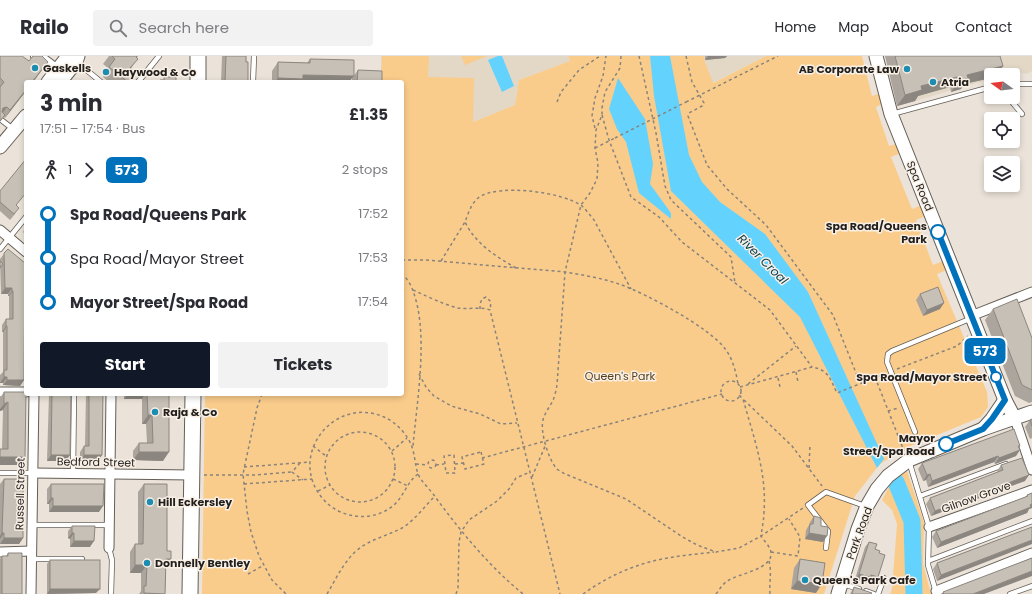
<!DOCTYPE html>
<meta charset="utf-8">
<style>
:root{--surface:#fff;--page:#f2f2f3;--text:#2b2b33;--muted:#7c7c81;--line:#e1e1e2;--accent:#111827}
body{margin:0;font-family:Poppins,sans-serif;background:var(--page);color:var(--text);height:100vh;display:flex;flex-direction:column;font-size:15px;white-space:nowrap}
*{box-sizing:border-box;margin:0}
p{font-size:13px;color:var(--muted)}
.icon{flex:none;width:22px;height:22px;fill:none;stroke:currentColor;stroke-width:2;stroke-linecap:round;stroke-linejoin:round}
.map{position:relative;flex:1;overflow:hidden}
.drawer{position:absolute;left:24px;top:24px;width:380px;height:316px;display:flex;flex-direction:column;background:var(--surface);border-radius:4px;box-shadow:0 2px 6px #0003}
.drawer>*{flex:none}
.badge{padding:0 8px;border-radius:6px;font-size:14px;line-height:26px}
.needle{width:26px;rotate:285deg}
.tools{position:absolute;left:984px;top:12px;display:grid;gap:8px}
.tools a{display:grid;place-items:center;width:36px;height:36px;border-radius:4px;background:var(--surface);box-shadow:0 2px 6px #0003;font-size:20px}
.map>.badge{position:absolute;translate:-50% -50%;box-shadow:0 0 0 2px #fff}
.legs{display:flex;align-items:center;gap:6px;height:44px;padding:0 16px;font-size:13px}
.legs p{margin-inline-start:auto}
.headline{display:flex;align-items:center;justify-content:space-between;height:68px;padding:0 16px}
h1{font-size:22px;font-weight:700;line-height:30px}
.cta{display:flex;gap:8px;margin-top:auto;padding:8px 16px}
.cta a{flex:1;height:46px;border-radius:4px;background:var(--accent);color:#fff;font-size:16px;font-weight:700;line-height:46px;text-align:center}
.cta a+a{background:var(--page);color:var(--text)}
ul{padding:0 16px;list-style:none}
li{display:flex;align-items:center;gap:14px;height:44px;font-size:15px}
li i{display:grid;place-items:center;width:6px;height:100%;margin:0 5px;background:currentColor}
li i::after{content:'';width:10px;height:10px;margin:-5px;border:3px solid;border-radius:50%;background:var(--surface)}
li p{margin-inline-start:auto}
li:first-child i{background:linear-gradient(#0000 50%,currentColor 0)}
li:last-child i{background:linear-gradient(currentColor 50%,#0000 0)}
header{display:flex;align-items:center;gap:24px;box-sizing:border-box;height:56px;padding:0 20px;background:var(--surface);border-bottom:1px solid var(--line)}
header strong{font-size:19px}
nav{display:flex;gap:22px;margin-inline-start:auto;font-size:14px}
.search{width:280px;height:36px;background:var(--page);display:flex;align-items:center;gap:10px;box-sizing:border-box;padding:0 14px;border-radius:4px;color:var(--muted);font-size:15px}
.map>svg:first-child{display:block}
.built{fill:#e3d7c6}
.green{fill:#facc8b}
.water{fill:#63d3fe}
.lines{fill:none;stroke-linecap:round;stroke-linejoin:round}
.river{stroke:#63d3fe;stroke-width:17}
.service-casing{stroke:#645e55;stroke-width:6}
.minor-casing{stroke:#645e55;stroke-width:11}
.tertiary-casing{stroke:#645e55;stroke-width:14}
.secondary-casing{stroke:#645e55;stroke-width:15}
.primary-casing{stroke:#645e55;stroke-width:17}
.path{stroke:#88837c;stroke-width:1.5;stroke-dasharray:3 3;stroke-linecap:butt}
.service{stroke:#fff;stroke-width:4.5}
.minor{stroke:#fff;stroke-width:9}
.tertiary{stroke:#fff;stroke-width:12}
.secondary{stroke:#fff;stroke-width:13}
.primary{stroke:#fff;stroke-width:15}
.path-bridge{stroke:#88837c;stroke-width:1.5;stroke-dasharray:3 3;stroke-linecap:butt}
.wall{fill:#aba59d}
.shaded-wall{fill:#8b867f}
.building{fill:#c7c0b6;stroke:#8b867f}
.line-1-casing{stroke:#fff;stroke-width:9}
.line-1{stroke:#0072bc;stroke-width:6}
.poi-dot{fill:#1c8cb1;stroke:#f8f0e6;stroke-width:1.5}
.stop-1-dot{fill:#fff;stroke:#0072bc;stroke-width:2}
.labels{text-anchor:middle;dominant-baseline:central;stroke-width:3;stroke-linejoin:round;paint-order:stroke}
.poi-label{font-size:11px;font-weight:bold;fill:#221f1c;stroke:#f8f0e6;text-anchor:start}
.street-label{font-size:11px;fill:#221f1c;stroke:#f8f0e6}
.stop-label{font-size:11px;font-weight:bold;fill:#221f1c;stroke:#f8f0e6;text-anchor:end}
.park-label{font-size:11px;fill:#553e1c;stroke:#f8f0e6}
.water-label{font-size:12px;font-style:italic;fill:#083c4e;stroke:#f8f0e6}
</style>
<header>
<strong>Railo</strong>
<div class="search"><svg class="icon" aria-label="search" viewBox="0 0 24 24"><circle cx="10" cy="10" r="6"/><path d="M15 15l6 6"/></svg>Search here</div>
<nav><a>Home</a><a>Map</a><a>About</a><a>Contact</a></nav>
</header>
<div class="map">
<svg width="1032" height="538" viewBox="0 0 1032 538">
<rect width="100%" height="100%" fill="#ebe3d9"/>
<!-- built -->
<g class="built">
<polygon points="381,0 568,0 570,5 519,24 515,49 473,66 402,26 381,26"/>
<polygon points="704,0 766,0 712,27 705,6"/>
<polygon points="885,0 1032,0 1032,15 1027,18 1016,16 1006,19 991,19 991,23 897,50"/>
</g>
<!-- green -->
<g class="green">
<polygon points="382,0 429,0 428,21 474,22 473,66 515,49 519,24 570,5 568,0 704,0 705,6 713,27 766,0 862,0 872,40 885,36 888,45 876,51 889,90 903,86 906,95 891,101 912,153 924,148 928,159 916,164 933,209 948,203 952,212 937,218 987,336 988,351 981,361 908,391 880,408 855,440 824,538 202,538 205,338 402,338 402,26 381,26"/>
<polygon points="461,0 487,0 465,9"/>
<polygon points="907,415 924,466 923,508 931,538 890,538 892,533 897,468 892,454 882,444 891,427"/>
</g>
<!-- water -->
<g class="water">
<polygon points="498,0 502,0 514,30 502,36 488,4"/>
<polygon points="650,0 670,0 689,99 702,126 720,146 765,178 808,236 884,403 877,412 800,261 671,135 654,40"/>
<polygon points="618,22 645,63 653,108 650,128 671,157 671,163 639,137 626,86 617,73 609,53"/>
</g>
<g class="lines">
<!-- river -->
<polyline class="river" points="896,426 912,465 914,538"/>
<defs>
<g id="service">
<polyline points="78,7 101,26"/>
<polyline points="138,26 159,0"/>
<polyline points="253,26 254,0"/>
<polyline points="1013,28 1032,28"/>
<polyline points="1008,41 1022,58"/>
<polyline points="892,58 991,31"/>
<polyline points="0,63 13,73"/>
<polyline points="0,193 26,161"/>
<polyline points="915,376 887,306 888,298 892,295 972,262"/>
<polyline points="909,405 929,471 928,509 936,536"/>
<polyline points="0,417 33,417"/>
<polyline points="73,418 74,338"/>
<polyline points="920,440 1006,408"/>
<polyline points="32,469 109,469"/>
<polyline points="109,492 112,504 111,538"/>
<polyline points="826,492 828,475 808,449 826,436 865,450"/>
<polyline points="32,503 82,503"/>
<polyline points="928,505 1032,465"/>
<polyline points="843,528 859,533"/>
<polyline points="866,535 874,538"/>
<polyline points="878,538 884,522"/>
<polyline points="1010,538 1032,530"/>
</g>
<g id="minor">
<polyline points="0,174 26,196"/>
<polyline points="971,260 1032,236"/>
<polyline points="0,336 26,336"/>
<polyline points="1015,363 1032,414"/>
<polyline points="33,417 192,419"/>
<polyline points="929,471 1032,434"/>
<polyline points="109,492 111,338"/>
<polyline points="0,496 31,495"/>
<polyline points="936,535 1032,497"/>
<polyline points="31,538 34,338"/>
</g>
<polyline id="tertiary" points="37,0 57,15 64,16"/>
<g id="secondary">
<polyline points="876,0 891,58 1005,344 1015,363"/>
<polyline points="48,26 68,0"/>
<polyline points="60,26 76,6 78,0"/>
<polyline points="0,91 26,60"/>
<polyline points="983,373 992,363 1005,344"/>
<polyline points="838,538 858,473 867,450 877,433 888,420 909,404 983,373 1032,356"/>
</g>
<g id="primary">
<polyline points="198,26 198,0"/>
<polyline points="190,538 193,338"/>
</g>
</defs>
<!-- service casing -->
<use href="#service" class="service-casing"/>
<!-- minor casing -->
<use href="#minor" class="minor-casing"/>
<!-- tertiary casing -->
<use href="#tertiary" class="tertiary-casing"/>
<!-- secondary casing -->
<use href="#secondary" class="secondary-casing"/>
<!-- primary casing -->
<use href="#primary" class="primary-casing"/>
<!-- path -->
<g class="path">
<path d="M 621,0 L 620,12 L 605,36 L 602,52 L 602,59 L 596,74 L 595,92 L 598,107 L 597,123 L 590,137 L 581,149 L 565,216 L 557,329 C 556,334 555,340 553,344 C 550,351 545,356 543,364 C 540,375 548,402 556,412 C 557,414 561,415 563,417 L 626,443 L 681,480 L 697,489 L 716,496 L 739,492 L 761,480 L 803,452"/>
<polyline points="639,0 656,77 665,130 671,144 731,201 735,227"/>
<polyline points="686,0 692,26 704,47 702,50 689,57 688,60 707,109 727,133 766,169 833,259 860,327"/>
<polyline points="557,46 561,36 579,14 600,0"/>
<polyline points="686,46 778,0"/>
<polyline points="602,59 609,84 631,141 659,161 682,186 770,254 812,311"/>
<polyline points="595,72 592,60 595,42 603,20 606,0"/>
<polyline points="595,92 615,82"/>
<path d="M 402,204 L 426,204 L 565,216 C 583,219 601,222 619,228 C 645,237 711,272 726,294 C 733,304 736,316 738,328"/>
<polyline points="441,205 465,166"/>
<path d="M 516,212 C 495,200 475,187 465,166 C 468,158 471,148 478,142 C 497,127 563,136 582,150 C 586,154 590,159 594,164 L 631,233"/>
<path d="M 402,217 C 406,222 411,228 413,235 C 429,277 417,344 413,390"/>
<path d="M 413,234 C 427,240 442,248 458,252 C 468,254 480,250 490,254 L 560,538"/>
<polyline points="480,253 480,248 482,243 486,241 491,246 490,254"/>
<polyline points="897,313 957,290 968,280"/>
<polyline points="796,316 798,326"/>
<polyline points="419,318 426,331 434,340 451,350 480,358 501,368 517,367"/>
<polyline points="875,321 904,395"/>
<polyline points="778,322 780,331"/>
<circle cx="731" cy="335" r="10"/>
<polyline points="748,328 796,290"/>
<path d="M 740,331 L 812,311 C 829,314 830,323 837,337 L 884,318"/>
<polyline points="262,338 257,352 243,418 247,455 251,476 259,500 272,524 286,538"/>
<polyline points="744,344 792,390 822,430"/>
<polyline points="888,355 898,352"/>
<circle cx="360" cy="411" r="35"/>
<polyline points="313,390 326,400"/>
<polyline points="392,395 407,382"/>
<polygon points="481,396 484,408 465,413 462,401"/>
<polygon points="454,399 455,417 446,417 444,400"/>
<polyline points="482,402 722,338"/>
<circle cx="432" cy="408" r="4"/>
<polyline points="300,407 292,416 303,424"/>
<polyline points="416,408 427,409"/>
<polyline points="455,408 464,407"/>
<polyline points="436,409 444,408"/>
<polyline points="244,411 310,406"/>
<polyline points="809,412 810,388"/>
<path d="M 418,418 C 407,426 404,440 394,449 C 373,467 340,463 323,443 C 286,400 334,339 384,361 C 396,366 408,379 412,391 C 415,400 415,409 418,418 C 422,427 431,434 436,442 C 462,477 489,510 523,538"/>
<polyline points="204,419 254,419 292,416"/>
<polyline points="532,421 546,388"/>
<polyline points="393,423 408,430"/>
<polyline points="244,428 312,423"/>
<polyline points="318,435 330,429"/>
<polyline points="771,496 798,500 800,481 789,463"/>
<path d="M 769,505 C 772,516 769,527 770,538"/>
<polyline points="248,518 264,509"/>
<path d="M 327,538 C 336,523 343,507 356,495 C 370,483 387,480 402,472 C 415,464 425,450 435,440"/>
<polyline points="456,538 458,532 459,486 461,476 469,464 497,445 509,433 516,422 530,416"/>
<path d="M 583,538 C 608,520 637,507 668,502 C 683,499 699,498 714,496"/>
<path d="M 716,538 C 720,533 723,527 729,524 C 739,518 770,513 771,499 C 772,492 764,485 761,480 C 762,472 764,464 764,455 C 767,417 753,379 743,343 L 739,339"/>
</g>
<!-- service -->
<use href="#service" class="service"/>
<!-- minor -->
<use href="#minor" class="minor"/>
<!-- tertiary -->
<use href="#tertiary" class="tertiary"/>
<!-- secondary -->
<use href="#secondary" class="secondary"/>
<!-- primary -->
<use href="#primary" class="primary"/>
<!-- path-bridge -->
<polyline class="path-bridge" points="615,82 686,46"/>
</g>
<!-- wall -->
<g class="wall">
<polygon points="0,0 29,5 48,6 33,26 26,26 26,35 5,62 4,61 0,66"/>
<polygon points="109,0 138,0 131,13 128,26 109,26 103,21 108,12 103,8"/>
<polygon points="222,0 246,0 248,26 221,26"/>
<polygon points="705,0 727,0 725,2 705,4"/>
<polygon points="885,0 1000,0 991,19 991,22 964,28 961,33 951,36 950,31 918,40 915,45 897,50"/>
<polygon points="310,3 349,26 272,26 272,15 278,6 307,7"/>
<polygon points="358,14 382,26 352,26 352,22"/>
<polygon points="0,135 16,150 15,158 10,164 0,155"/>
<polygon points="26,171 26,179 23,176"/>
<polygon points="8,193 24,324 20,330 3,329 3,327 0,327 0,319 3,316 3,276 2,276 2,269 6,263 9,263 9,240 8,240 8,238 1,238 0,205 0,203"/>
<polygon points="920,238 940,253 923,260 916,244"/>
<polygon points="993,253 1032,282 1032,346 1029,347 1015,340 985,264"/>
<polygon points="4,336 26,336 19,409 0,409 0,393 2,393 3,354 0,355 0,342"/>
<polygon points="49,338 71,338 66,405 47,405"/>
<polygon points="86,338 103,338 102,399 98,405 80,404 80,396 84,390 85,390"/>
<polygon points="124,338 169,338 163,405 133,404 133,395 139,387 147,387 146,368 142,368 142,343 124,343"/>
<polygon points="1032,363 1032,382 1030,383 1025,371 1030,364"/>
<polygon points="1020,390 1016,400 995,408 994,406 928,431 926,424 923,425 918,413 922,407"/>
<polygon points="1001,409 1025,425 931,460 926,448 930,442 998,416 997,415"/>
<polygon points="4,423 23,482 19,488 0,488 0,428"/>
<polygon points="51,428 99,456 49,456 49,448 47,448 47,433"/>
<polygon points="144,428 167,495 171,503 166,509 165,538 139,538 141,535 141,517 130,517 130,496 135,488 138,488 138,436"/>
<polygon points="1032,437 1032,452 1029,453 1027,457 937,492 932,481 936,475 1025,441 1027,439"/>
<polygon points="814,460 821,470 823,486 805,483 806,474 809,469 810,466"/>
<polygon points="72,470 90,491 70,491 70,483 68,482 68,475"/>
<polygon points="1032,471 937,525 933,513 937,507"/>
<polygon points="869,486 879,497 878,521 874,527 868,525 867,527 855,523 865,491"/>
<polygon points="8,497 22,538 0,538 0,503 2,500 6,500"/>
<polygon points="800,503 816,537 791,533 794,512"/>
<polygon points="50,504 96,537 47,538 47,508"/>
<polygon points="854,531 871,538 850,538"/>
</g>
<!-- shaded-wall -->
<g class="shaded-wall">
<polygon points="708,0 727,0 725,2 705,4"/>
<polygon points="48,6 33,26 32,26"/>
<polygon points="1003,10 997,19 991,19 991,22 964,28 961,33 951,36 958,25 967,19"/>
<polygon points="303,19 354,20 349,26 275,26 278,22"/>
<polygon points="957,21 950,31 918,40 915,45 897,50 905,39 921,30"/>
<polygon points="26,34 26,35 5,62 10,54"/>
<polygon points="7,51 1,59 3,52"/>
<polygon points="5,232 12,232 8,238 1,238"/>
<polygon points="12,235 13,235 9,240 8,240"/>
<polygon points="944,247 940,253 923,260 927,254"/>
<polygon points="6,270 7,270 3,276 2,276"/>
<polygon points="4,321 7,321 3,327 0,327"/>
<polygon points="7,324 24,324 20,330 3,329"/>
<polygon points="128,338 145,338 142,343 124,343"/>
<polygon points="8,346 3,354 0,355 0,353 4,348"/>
<polygon points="148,359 152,359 146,368 142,368"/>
<polygon points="1020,394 1016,400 995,408 999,402"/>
<polygon points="139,396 169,396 163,405 133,404"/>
<polygon points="51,399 70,399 66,405 47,405"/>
<polygon points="84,399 102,399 98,405 80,404"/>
<polygon points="998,400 994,406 928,431 932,425"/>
<polygon points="0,401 25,401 19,409 0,409"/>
<polygon points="930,418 926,424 923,425 927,419"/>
<polygon points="1029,419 1025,425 931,460 935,455"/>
<polygon points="51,442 53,442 49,448 47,448"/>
<polygon points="1032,448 1032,452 1029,453 1027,457 937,492 941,486"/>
<polygon points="53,450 103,450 99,456 49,456"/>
<polygon points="2,477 4,477 0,483 0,480"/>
<polygon points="72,477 74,477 70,483 68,482"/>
<polygon points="809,477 827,480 823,486 805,483"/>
<polygon points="4,482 23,482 19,488 0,488"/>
<polygon points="1032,484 1032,488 937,525 941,519"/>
<polygon points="74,485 94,485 90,491 70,491"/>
<polygon points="166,503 171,503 165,511"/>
<polygon points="135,509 147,509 141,517 130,517"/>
<polygon points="1032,515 1032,520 984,538 973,538"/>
<polygon points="859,518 871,519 878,521 874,527 868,525 867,527 855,523"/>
<polygon points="797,525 822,528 816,537 791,533"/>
<polygon points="50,533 100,533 96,537 47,538"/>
</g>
<!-- building -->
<g class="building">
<polygon points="0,0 22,0 29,5 33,0 42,0 48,6 32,26 26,26 26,34 10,54 7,51 3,52 2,56 5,59 0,65 0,31 4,26 0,22"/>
<polygon points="112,0 137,0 136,1 138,3 130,12 135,16 128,26 109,11 115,3"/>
<polygon points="226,0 246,0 246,6 248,6 248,26 225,26"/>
<polygon points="895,0 1000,0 1003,10 967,19 968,22 958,25 957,21 921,30 922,34 905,39"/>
<polygon points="310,3 354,4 354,20 303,19 303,23 278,22 278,6 310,7"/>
<polygon points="358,14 382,15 382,26 357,26"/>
<polygon points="164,21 176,21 176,26 160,26 160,24 164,24"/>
<polygon points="26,103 26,137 16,149 19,152 14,158 0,146 0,135"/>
<polygon points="8,193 25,207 24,324 7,324 7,321 4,321 4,314 7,314 7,270 6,270 6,263 13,263 13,235 12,235 12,232 5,232 4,197"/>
<polygon points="0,205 3,208 0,212"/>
<polygon points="938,231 944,247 927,254 920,238"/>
<polygon points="1017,243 1032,282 1032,334 1022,329 993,253"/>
<polygon points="4,336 26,336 25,401 0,401 0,393 8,393 8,346 4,348"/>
<polygon points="52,338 71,338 70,399 51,399"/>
<polygon points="89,338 103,338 102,399 84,399 84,390 89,390"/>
<polygon points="147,338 169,338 169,396 139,396 139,387 153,387 152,359 148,359"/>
<polygon points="1032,363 1032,370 1030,364"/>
<polygon points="1014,373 1020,390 1018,390 1020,394 999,402 998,400 932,425 930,418 927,419 922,407"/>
<polygon points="1022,402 1029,419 935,455 930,442 1003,414 1001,409"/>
<polygon points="4,423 23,423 23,482 4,482 4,477 2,477"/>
<polygon points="51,428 104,428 103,450 53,450 53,442 51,442"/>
<polygon points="144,428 167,428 167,495 171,495 171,503 166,503 165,538 144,537 144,530 146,530 147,509 135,509 135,488 143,488"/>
<polygon points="1032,437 1032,448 1030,449 1031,451 941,486 936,475 1028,440 1027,439"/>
<polygon points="814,460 821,462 821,470 828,471 827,480 809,477 810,468 813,468"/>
<polygon points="72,470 95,470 94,485 74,485 74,477 72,477"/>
<polygon points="1032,471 1032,484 941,519 937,507"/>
<polygon points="869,486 877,488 875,493 880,495 879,497 885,499 878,521 871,519 870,521 859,518"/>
<polygon points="8,497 22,497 22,538 2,538 2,500 8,500"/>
<polygon points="1032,502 1032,515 973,538 944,538 943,536"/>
<polygon points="800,503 825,507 822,528 797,525"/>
<rect x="50" y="504" width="50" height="29"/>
<polygon points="854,531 872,537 871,538 852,538"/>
</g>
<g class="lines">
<defs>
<polyline id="line-1" points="938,176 1005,344 992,363 983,373 946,388"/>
</defs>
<!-- line-1 casing -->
<use href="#line-1" class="line-1-casing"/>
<!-- line-1 -->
<use href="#line-1" class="line-1"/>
</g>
<!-- markers -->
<g class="poi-dot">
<circle cx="35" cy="12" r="4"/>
<circle cx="907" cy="13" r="4"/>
<circle cx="106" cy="16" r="4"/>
<circle cx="933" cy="26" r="4"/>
<circle cx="155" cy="356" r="4"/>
<circle cx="150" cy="446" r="4"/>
<circle cx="147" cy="507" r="4"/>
<circle cx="805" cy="524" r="4"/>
</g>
<g class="stop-1-dot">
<circle cx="938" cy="176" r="7"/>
<circle cx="996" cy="321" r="5"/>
<circle cx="946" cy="388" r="7"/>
</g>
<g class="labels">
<!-- poi labels -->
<g class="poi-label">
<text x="43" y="12">Gaskells</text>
<text x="899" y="13" text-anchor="end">AB Corporate Law</text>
<text x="114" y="16">Haywood &amp; Co</text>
<text x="941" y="26">Atria</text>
<text x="163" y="356">Raja &amp; Co</text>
<text x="158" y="446">Hill Eckersley</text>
<text x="155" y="507">Donnelly Bentley</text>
<text x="813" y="524">Queen's Park Cafe</text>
</g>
<!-- street labels -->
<g class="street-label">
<text transform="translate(920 130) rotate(68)">Spa Road</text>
<text transform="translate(96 406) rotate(1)">Bedford Street</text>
<text transform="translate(20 438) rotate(-89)">Russell Street</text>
<text transform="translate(976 441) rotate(-20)">Gilnow Grove</text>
<text transform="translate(859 477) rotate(-70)">Park Road</text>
</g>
<!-- stop labels -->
<g class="stop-label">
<text x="927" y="170">Spa Road/Queens<tspan x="927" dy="13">Park</tspan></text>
<text x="987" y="321">Spa Road/Mayor Street</text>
<text x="935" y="382">Mayor<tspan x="935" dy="13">Street/Spa Road</tspan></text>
</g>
<!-- park labels -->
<g class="park-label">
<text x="620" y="320">Queen's Park</text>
</g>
<!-- water labels -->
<g class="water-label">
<text transform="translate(763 203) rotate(45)">River Croal</text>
</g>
</g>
</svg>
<div class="tools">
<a><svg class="needle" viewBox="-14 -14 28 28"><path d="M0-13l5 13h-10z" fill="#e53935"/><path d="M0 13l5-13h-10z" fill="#7c7c81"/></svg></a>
<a><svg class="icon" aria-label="locate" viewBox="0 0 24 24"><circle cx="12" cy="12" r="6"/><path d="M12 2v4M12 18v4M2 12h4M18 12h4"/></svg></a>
<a><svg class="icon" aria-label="layers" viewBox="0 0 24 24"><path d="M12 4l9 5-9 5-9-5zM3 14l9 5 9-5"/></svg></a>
</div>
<b class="badge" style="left:985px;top:295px;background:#0072bc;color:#fff">573</b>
<section class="drawer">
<div class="headline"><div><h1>3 min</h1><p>17:51 – 17:54 · Bus</p></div><b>£1.35</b></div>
<div class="legs"><svg class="icon" aria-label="walk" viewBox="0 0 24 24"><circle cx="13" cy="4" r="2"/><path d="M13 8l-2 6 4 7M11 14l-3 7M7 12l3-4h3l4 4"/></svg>1<svg class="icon" aria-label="forward" viewBox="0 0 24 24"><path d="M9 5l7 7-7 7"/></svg><b class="badge" style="background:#0072bc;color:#fff">573</b><p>2 stops</p></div>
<ul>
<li><i style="color:#0072bc"></i><b>Spa Road/Queens Park</b><p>17:52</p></li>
<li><i style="color:#0072bc"></i><span>Spa Road/Mayor Street</span><p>17:53</p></li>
<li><i style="color:#0072bc"></i><b>Mayor Street/Spa Road</b><p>17:54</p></li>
</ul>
<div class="cta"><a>Start</a><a>Tickets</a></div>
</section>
</div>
